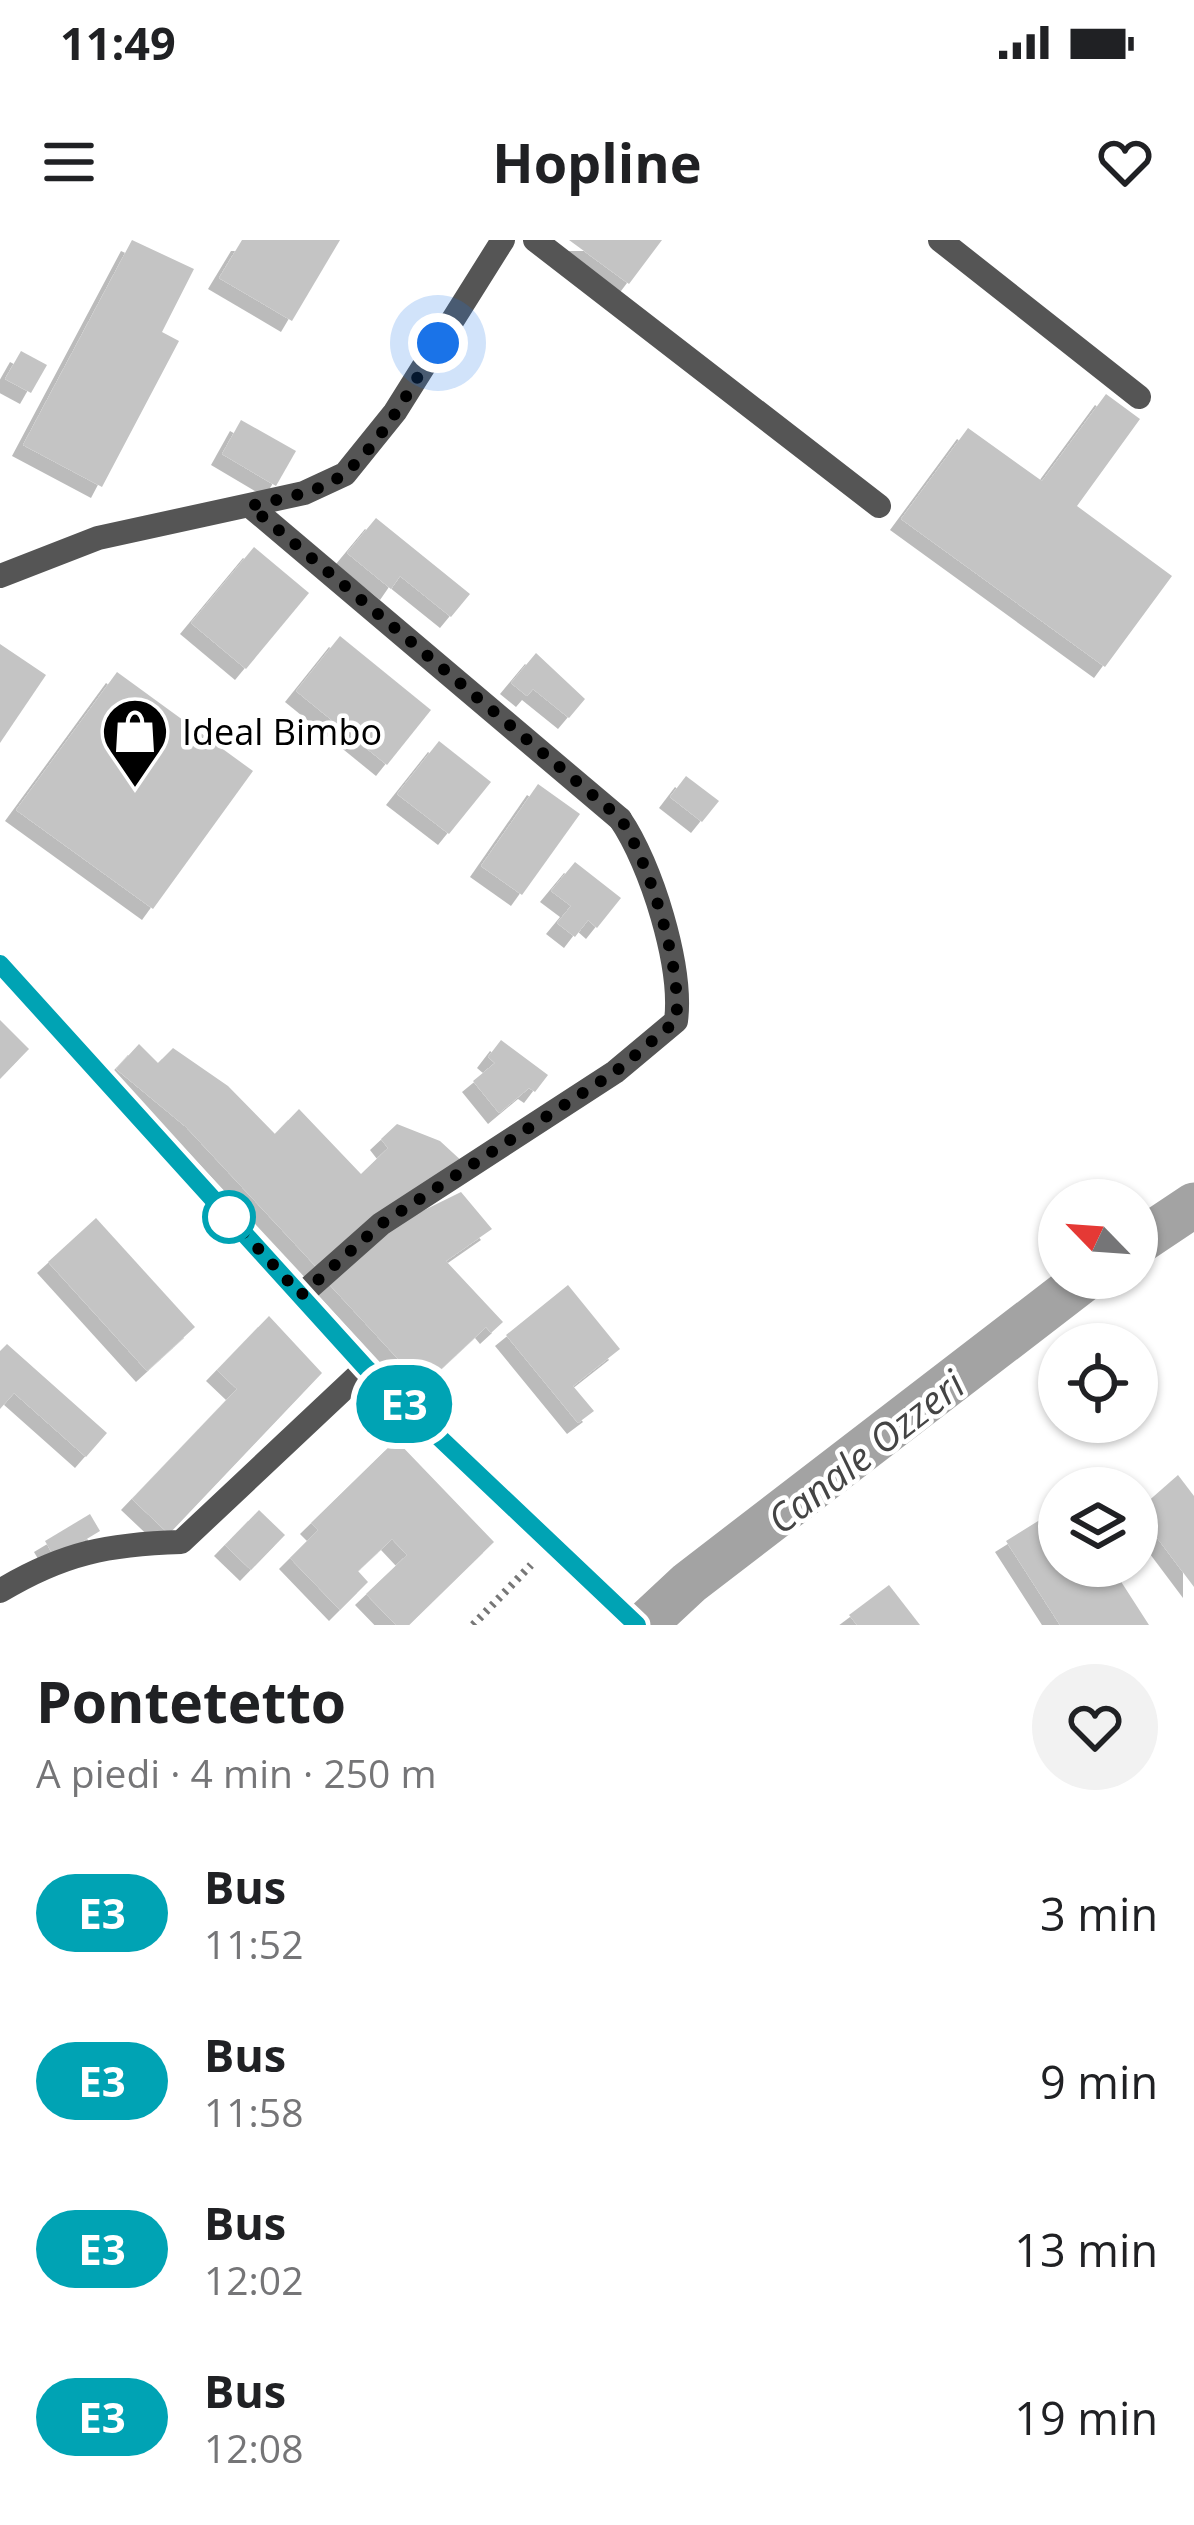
<!DOCTYPE html>
<html lang="it">
<meta charset="utf-8">
<style>
:root{--surface:#fff;--page:#f2f2f2;--text:#202124;--muted:#757577}
body{margin:0;font-family:"Open Sans",sans-serif;background:var(--page);color:var(--text);height:100vh;display:flex;flex-direction:column;font-size:45px;white-space:nowrap}
*{box-sizing:border-box;margin:0}
p{font-size:39px;color:var(--muted)}
.icon{flex:none;width:66px;height:66px;fill:none;stroke:currentColor;stroke-width:2;stroke-linecap:round;stroke-linejoin:round}
.map{position:relative;height:1385px;overflow:hidden}
.details{display:flex;flex-direction:column;background:var(--surface);flex:1}
.details>*{flex:none}
.badge{padding:0 24px;border-radius:39px;font-size:42px;line-height:78px}
.needle{width:78px;rotate:295deg}
.tools{position:absolute;left:1038px;top:939px;display:grid;gap:24px}
.tools a{display:grid;place-items:center;width:120px;height:120px;border-radius:50%;background:var(--surface);box-shadow:0 3px 9px #0004;font-size:60px}
.you{position:absolute;width:60px;height:60px;margin:-30px;border:9px solid #fff;border-radius:50%;background:#1a73e8;box-shadow:0 0 0 18px #1a73e833}
.map>.badge{position:absolute;translate:-50% -50%;box-shadow:0 0 0 6px #fff}
.round{display:grid;place-items:center;flex:none;width:126px;height:126px;border-radius:63px;background:var(--page)}
.overview{display:flex;align-items:center;justify-content:space-between;height:204px;padding:0 36px}
h1{font-size:57px;font-weight:700;line-height:90px}
ul{padding:0;list-style:none}
li{display:flex;align-items:center;gap:36px;height:168px;padding:0 36px}
li div{flex:1}
li b{display:block;font-size:45px}
li em{font-style:normal}
li .badge{min-width:132px;font-weight:700;text-align:center}
.status{display:flex;justify-content:space-between;align-items:center;height:84px;padding:0 60px;background:var(--surface);direction:ltr}
.status svg{height:33px;fill:currentColor}
header{display:flex;justify-content:space-between;align-items:center;height:156px;padding:0 36px;background:var(--surface);font-size:54px;font-weight:700}
.map>svg:first-child{display:block}
.lines{fill:none;stroke-linecap:round;stroke-linejoin:round}
.canal{stroke:#a3a3a3;stroke-width:45}
.building{fill:#c4c4c4;filter:url(#shadow)}
.path{stroke:#777;stroke-width:8;stroke-dasharray:3 6;stroke-linecap:butt}
.service{stroke:#555;stroke-width:24}
.minor{stroke:#555;stroke-width:24}
.secondary{stroke:#222;stroke-width:24}
.line-casing{stroke:#fff;stroke-width:27}
.line{stroke:#00a3b4;stroke-width:18}
.walk{stroke:#000;stroke-width:12;stroke-dasharray:0 21.6}
.stop-dot{fill:#fff;stroke:#00a3b4;stroke-width:6}
.labels{text-anchor:middle;dominant-baseline:central;stroke-width:9;stroke-linejoin:round;paint-order:stroke}
.poi-label{font-size:36px;fill:#000;stroke:#fff;text-anchor:start}
.water-label{font-size:39px;font-style:italic;fill:#444;stroke:#fff}
</style>
<div class="status"><b>11:49</b><svg viewBox="0 0 49 12"><path d="M0 12V9h3v3zM5 12V6h3v6zM10 12V3h3v9zM15 12V0h3v12zM26 1h20v11H26zM47 4h2v5h-2z"/></svg></div>
<header><svg class="icon" aria-label="menu" viewBox="0 0 24 24"><path d="M4 6h16M4 12h16M4 18h16"/></svg>Hopline<svg class="icon" aria-label="heart" viewBox="0 0 24 24"><path d="M12 20l-8-8c-3-5 5-10 8-4 3-6 11-1 8 4z"/></svg></header>
<div class="map">
<svg width="1194" height="1385" viewBox="0 0 1194 1385">
<defs>
<filter id="shadow"><feDropShadow dx="-11" dy="11" stdDeviation="0" flood-color="#0004"/></filter>
</defs>
<rect width="100%" height="100%" fill="#fff"/>
<g class="lines">
<!-- canal -->
<g class="canal">
<polyline points="1137,1003 1194,965"/>
<polyline points="644,1385 689,1343 1086,1038"/>
</g>
</g>
<!-- building -->
<g class="building">
<polygon points="132,0 194,29 162,92 179,101 102,247 23,205"/>
<polygon points="242,0 340,0 292,81 219,38"/>
<polygon points="569,0 662,0 629,44"/>
<polygon points="21,111 47,125 31,153 5,139"/>
<polygon points="1106,154 1140,179 1077,266 1172,336 1105,427 901,279 968,188 1042,241"/>
<polygon points="241,180 296,211 276,246 222,214"/>
<polygon points="376,278 470,354 451,377 400,336 391,349 347,313"/>
<polygon points="254,307 309,353 246,429 191,383"/>
<polygon points="340,396 431,470 387,525 296,451"/>
<polygon points="0,404 46,435 0,503"/>
<polygon points="536,413 585,459 569,478 533,449 527,456 511,443"/>
<polygon points="117,432 253,531 153,669 16,570"/>
<polygon points="439,501 491,542 449,594 397,554"/>
<polygon points="686,536 719,561 702,582 670,557"/>
<polygon points="538,544 580,574 522,655 481,626"/>
<polygon points="575,622 621,658 597,688 588,680 575,697 557,683 571,666 551,651"/>
<polygon points="0,780 29,809 0,839"/>
<polygon points="501,800 548,835 535,852 529,848 499,873 473,841 495,823 488,817"/>
<polygon points="139,804 158,823 173,808 228,846 275,894 299,869 361,934 388,908 381,899 397,884 440,901 465,924 321,1032 186,887 116,829"/>
<polygon points="461,952 492,989 446,1021 503,1082 491,1093 486,1087 423,1146 328,1043 392,986"/>
<polygon points="96,978 195,1087 147,1131 48,1022"/>
<polygon points="568,1045 620,1109 573,1146 594,1171 578,1183 506,1095"/>
<polygon points="269,1076 322,1133 169,1294 132,1259 237,1149 217,1130"/>
<polygon points="7,1104 107,1193 86,1217 14,1153 0,1169 0,1111"/>
<polygon points="396,1200 494,1302 409,1385 396,1385 366,1354 407,1315 392,1299 358,1331 368,1342 340,1370 290,1318 318,1290 311,1283"/>
<polygon points="1178,1235 1194,1256 1194,1347 1137,1271"/>
<polygon points="1059,1268 1059,1326 1111,1326 1149,1385 1060,1385 1006,1301"/>
<polygon points="259,1270 285,1295 251,1330 225,1305"/>
<polygon points="90,1274 100,1291 55,1318 45,1301"/>
<polygon points="889,1345 920,1385 857,1385 849,1375"/>
</g>
<g class="lines">
<!-- path -->
<polyline class="path" points="473,1385 531,1325"/>
<!-- service -->
<g class="service">
<polyline points="535,0 879,266"/>
<polyline points="940,0 1139,157"/>
<path d="M 301,1055 L 381,984 L 615,832 L 676,781 C 683,726 651,624 620,579"/>
<path d="M 0,1351 C 63,1313 109,1304 181,1302 L 366,1128"/>
</g>
<!-- minor -->
<g class="minor">
<polyline points="250,266 620,579"/>
<polyline points="0,336 98,298 304,253 345,234 395,172 503,0"/>
</g>
<!-- secondary -->
<polyline class="secondary" points="0,724 366,1128 637,1385"/>
</g>
<g class="lines">
<defs>
<polyline id="line" points="0,724 366,1128 637,1385"/>
</defs>
<!-- line casing -->
<use href="#line" class="line-casing"/>
<!-- line -->
<use href="#line" class="line"/>
<!-- walk -->
<path class="walk" d="M 229,977 L 301,1055 L 381,984 L 615,832 L 676,781 C 683,730 649,621 620,578 L 250,266 C 281,258 322,253 346,232 C 385,199 412,145 438,103"/>
</g>
<!-- icons -->
<defs>
<symbol id="shop-pin" viewBox="-11 -11 22 30"><path d="M0 17L-7.5 6A9.5 9.5 0 1 1 7.5 6Z" fill="#000" stroke="#fff"/><path d="M-5-2.5h2.3a2.7 3.5 0 0 1 5.4 0H5L5.5 6h-11ZM-1.5-2.5h3a1.5 2.3 0 0 0-3 0Z" fill="#fff"/></symbol>
</defs>
<g fill-rule="evenodd">
<use href="#shop-pin" x="97" y="453" width="76" height="104"/>
</g>
<!-- markers -->
<circle class="stop-dot" cx="229" cy="977" r="24"/>
<g class="labels">
<!-- poi labels -->
<g class="poi-label">
<text x="182" y="491">Ideal Bimbo</text>
</g>
<!-- water labels -->
<g class="water-label">
<text transform="translate(865 1211) rotate(-38)">Canale Ozzeri</text>
</g>
</g>
</svg>
<div class="tools">
<a><svg class="needle" viewBox="-14 -14 28 28"><path d="M0-13l5 13h-10z" fill="#e53935"/><path d="M0 13l5-13h-10z" fill="#757577"/></svg></a>
<a><svg class="icon" aria-label="locate" viewBox="0 0 24 24"><circle cx="12" cy="12" r="6"/><path d="M12 2v4M12 18v4M2 12h4M18 12h4"/></svg></a>
<a><svg class="icon" aria-label="layers" viewBox="0 0 24 24"><path d="M12 4l9 5-9 5-9-5zM3 14l9 5 9-5"/></svg></a>
</div>
<div class="you" style="left:438px;top:103px"></div>
<b class="badge" style="left:404px;top:1164px;background:#00a3b4;color:#fff">E3</b>
</div>
<section class="details">
<div class="overview"><div><h1>Pontetetto</h1><p>A piedi · 4 min · 250 m</p></div><a class="round"><svg class="icon" aria-label="heart" viewBox="0 0 24 24"><path d="M12 20l-8-8c-3-5 5-10 8-4 3-6 11-1 8 4z"/></svg></a></div>
<ul>
<li><span class="badge" style="background:#00a3b4;color:#fff">E3</span><div><b>Bus</b><p>11:52</p></div><em>3 min</em></li>
<li><span class="badge" style="background:#00a3b4;color:#fff">E3</span><div><b>Bus</b><p>11:58</p></div><em>9 min</em></li>
<li><span class="badge" style="background:#00a3b4;color:#fff">E3</span><div><b>Bus</b><p>12:02</p></div><em>13 min</em></li>
<li><span class="badge" style="background:#00a3b4;color:#fff">E3</span><div><b>Bus</b><p>12:08</p></div><em>19 min</em></li>
</ul>
</section>
